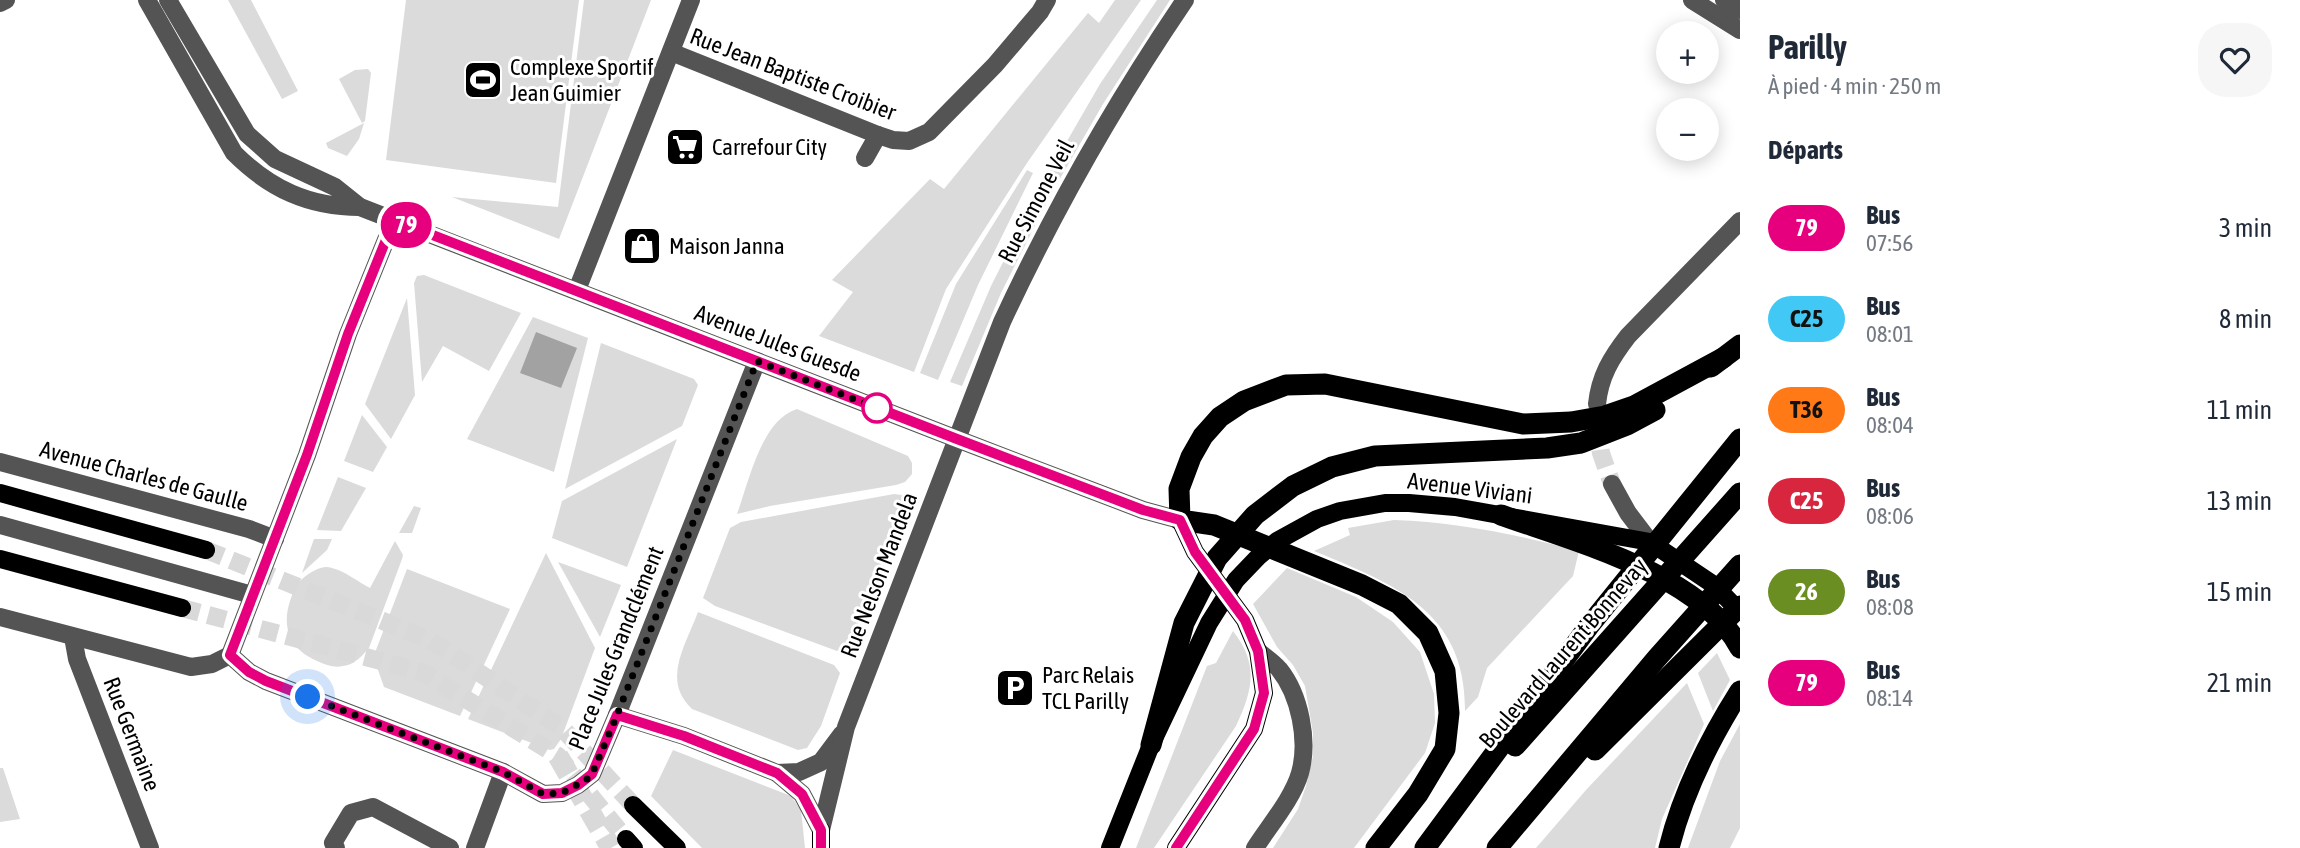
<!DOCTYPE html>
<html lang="fr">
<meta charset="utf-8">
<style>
:root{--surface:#fff;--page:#f6f6f7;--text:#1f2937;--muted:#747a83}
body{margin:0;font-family:"Asap Condensed",sans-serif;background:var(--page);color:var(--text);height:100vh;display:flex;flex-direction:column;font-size:26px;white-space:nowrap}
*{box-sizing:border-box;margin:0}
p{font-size:23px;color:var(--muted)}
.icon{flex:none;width:38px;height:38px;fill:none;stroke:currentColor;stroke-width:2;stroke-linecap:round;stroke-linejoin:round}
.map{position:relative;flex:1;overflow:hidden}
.sheet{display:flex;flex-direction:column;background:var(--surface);width:560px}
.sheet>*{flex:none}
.badge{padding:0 14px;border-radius:23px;font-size:24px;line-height:46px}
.tools{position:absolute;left:1656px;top:21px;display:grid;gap:14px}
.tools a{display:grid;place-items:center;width:63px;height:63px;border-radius:50%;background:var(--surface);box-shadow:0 4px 18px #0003;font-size:35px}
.you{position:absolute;width:35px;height:35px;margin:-18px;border:5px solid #fff;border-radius:50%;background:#1a73e8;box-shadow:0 0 0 10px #1a73e833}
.map>.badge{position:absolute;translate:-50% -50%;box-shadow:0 0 0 4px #fff}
h2{padding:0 28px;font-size:26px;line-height:63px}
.round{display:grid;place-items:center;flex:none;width:74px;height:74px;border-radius:28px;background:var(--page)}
.headline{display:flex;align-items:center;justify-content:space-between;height:119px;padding:0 28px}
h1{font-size:33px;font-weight:700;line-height:52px}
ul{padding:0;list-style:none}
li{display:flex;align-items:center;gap:21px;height:91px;padding:0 28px}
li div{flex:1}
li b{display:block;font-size:26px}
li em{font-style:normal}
li .badge{min-width:77px;font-weight:700;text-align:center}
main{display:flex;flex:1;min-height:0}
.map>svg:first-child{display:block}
.green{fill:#dbdbdb}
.water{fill:#a2a2a2}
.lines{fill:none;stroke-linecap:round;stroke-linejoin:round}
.minor-tunnel{stroke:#d9d9d9;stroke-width:18;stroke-dasharray:18 9;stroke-linecap:butt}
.major-tunnel{stroke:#d9d9d9;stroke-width:18;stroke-dasharray:18 9;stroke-linecap:butt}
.highway-tunnel{stroke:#d9d9d9;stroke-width:21;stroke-dasharray:21 10;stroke-linecap:butt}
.minor{stroke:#545454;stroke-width:18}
.major{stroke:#000;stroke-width:18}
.highway{stroke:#000;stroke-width:21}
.line-casing{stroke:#fff;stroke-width:16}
.line{stroke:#e6007e;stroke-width:10}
.walk{stroke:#000;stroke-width:7;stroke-dasharray:0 12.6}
.stop-dot{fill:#fff;stroke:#e6007e;stroke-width:3.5}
.labels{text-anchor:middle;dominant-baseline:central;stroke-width:6;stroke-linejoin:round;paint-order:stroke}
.poi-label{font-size:23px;fill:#000;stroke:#fff;text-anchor:start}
.street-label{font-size:23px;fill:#000;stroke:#fff}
</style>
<main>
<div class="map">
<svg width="1740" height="848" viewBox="0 0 1740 848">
<rect width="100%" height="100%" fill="#fff"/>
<!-- green -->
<g class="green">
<polygon points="228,0 251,0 298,91 282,99"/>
<polygon points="406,0 579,0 556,183 386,160"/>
<polygon points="584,0 651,0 559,239 452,197 558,207"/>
<polygon points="1115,0 1141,0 1027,163 946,289 914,372 819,336 853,292 832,280 930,179 944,189 1088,13 1099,23"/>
<polygon points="1157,0 1170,0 1103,104 1058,182 1048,174 1100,84"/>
<polygon points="368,69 371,73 365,121 362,123 339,79 355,70"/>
<polygon points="364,123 359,139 347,156 328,148 326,143"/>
<polygon points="1027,170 1033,173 978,285 938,380 920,373 956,284"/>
<polygon points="1044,181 1054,188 1001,293 962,386 950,382 991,286"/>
<polygon points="424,275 521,313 489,371 443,346 422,382 414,283 417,276"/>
<polygon points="407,298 415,395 391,439 365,404"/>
<polygon points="533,317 588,338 554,472 467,439"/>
<polygon points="601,343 694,379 698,385 682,426 565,489"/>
<path d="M 797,409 L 908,456 L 912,463 L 912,474 L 905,482 L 896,485 L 770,506 L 737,514 C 749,482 761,420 797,409 Z"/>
<polygon points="362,415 387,447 373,472 344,461"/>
<polygon points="677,439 627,567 552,538 562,501"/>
<polygon points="338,477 366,488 341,531 317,530"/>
<polygon points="894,494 902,495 905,500 851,643 845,648 837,651 715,606 703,598 730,528 741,522"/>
<polygon points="414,506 421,508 412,533 399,533"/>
<path d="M 1394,520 C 1457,522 1518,535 1579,551 L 1573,576 L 1487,668 L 1478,697 L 1465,711 C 1466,610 1393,584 1314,551 L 1350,535 L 1348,528 Z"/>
<polygon points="314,539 332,539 327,550 302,573"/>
<path d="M 395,541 L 403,555 L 402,559 L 369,648 C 362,656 354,665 343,666 C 334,668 326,665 317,661 C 291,650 281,628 290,601 C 294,589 297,582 307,575 C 315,570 323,565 332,568 C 345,571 358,582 370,588 Z"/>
<polygon points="546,553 595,648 561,739 554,749 550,750 468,719"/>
<polygon points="558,562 621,585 600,637"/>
<polygon points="1287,568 1356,597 1393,622 1420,652 1434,694 1435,723 1425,753 1354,848 1273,848 1298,809 1306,786 1313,756 1313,733 1305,686 1293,665 1277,647 1253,604"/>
<polygon points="407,569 510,609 460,716 384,687 377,667 376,650"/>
<path d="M 698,612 L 834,665 L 840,673 L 821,726 L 807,748 L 798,750 L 692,709 C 661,680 686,645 698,612 Z"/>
<path d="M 1233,631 C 1259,664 1253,690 1236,726 L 1154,848 L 1136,848 L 1207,666 L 1216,663 Z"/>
<polygon points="1717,653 1730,680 1713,711 1698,673"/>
<polygon points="1687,683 1704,724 1662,819 1655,848 1536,848 1586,790"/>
<polygon points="1740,724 1740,828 1730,848 1688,848 1720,761"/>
<polygon points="673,750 791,796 801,810 805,848 702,848 651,796"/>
<polygon points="0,768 3,768 20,819 0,822"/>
</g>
<!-- water -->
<polygon class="water" points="536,332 577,348 561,388 520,373"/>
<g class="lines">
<!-- minor-tunnel -->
<polyline class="minor-tunnel" points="1597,423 1601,453 1612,484"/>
<!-- major-tunnel -->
<g class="major-tunnel">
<polyline points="206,550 430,640 562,728 633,805"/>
<polyline points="182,608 422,672 558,756 626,839"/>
</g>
<!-- highway-tunnel -->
<polyline class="highway-tunnel" points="558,756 611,848"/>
<!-- minor -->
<g class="minor">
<path d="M 147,0 L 234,153 C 270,189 309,207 360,207"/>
<polyline points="168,0 247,134 275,159 335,187 360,207 957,439 1143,510 1180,520"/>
<polyline points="1692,0 1740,30"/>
<polyline points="1724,0 1740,10"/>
<polyline points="0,3 6,0"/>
<polyline points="671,52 878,135 893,140 909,141 929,132 995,65 1040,12 1047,0"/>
<polyline points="865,158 878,135"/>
<polyline points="577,290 691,0"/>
<path d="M 1597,404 C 1600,376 1611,358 1628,336 L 1740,221"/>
<polyline points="0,462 249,529 275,539"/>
<polyline points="1612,484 1628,513 1650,542"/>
<polyline points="0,525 252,595"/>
<polyline points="0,617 191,667 212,664 230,655"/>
<polyline points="73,637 77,659 150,848"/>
<polyline points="230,655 249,672 266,681 503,772 543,794 562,793 578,785 592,774 617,715 757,361"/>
<polyline points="230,655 307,455 348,334 394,220"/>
<polyline points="617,715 684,736 777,773 799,772 821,762 842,734"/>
<polyline points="777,773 802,794 821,830"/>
<path d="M 821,830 L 846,727 L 1002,322 C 1054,210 1115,103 1185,0"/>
<polyline points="336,848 333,843 351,813 373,807 450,848"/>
<polyline points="475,848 503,772"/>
<path d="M 1255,848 C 1269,826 1293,798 1300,773 C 1309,741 1300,695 1279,669 C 1273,662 1265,657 1258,651"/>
</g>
<!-- major -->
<g class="major">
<polyline points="0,493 206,550"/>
<polyline points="0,559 182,608"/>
<polyline points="633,805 677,848"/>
<polyline points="821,830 821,848"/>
<polyline points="626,839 634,848"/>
<polyline points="1110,848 1151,745 1209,623 1236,580 1259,556 1277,541 1317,519 1340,511 1385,503 1409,503 1455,507 1650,542 1714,585 1740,612"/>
<polyline points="1176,848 1254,729 1264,693 1258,651 1245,620 1195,552 1180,520"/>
</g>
<!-- highway -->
<g class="highway">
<polyline points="1711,367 1740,345"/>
<path d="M 1501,515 C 1574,541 1702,575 1740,648"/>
<polyline points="1151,745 1184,623 1217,558 1255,515 1293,486 1332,467 1375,456 1547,448 1581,443 1627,425 1655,410"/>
<polyline points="1515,746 1740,493"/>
<polyline points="1595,750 1740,606"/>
<polyline points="1376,848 1418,794 1445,749 1449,713 1445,671 1428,633 1399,604 1362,585 1214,525 1180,520 1179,489 1191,457 1203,436 1220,417 1244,401 1286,385 1325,384 1523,424 1571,422 1605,416 1634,406 1723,358"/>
<polyline points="1425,848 1589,626 1740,439"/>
<polyline points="1497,848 1657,658 1740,565"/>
<path d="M 1669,848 C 1683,792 1709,740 1740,691"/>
</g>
</g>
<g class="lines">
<defs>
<polyline id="line" points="821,848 821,830 802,794 777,773 684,736 617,715 592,774 578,785 562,793 543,794 503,772 266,681 249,672 230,655 307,455 348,334 394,220 957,439 1143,510 1180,520 1195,552 1245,620 1258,651 1264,693 1254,729 1176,848"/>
</defs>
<!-- line casing -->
<use href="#line" class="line-casing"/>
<!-- line -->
<use href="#line" class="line"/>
<!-- walk -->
<polyline class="walk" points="308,697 503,772 543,794 562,793 586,780 592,774 617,715 757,361 882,410 877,408"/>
</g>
<!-- icons -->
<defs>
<symbol id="stadium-square" viewBox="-11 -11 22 22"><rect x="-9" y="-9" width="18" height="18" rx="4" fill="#000" stroke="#fff"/><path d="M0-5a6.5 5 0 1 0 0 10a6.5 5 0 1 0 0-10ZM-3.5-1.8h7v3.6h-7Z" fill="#fff"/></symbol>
<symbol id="supermarket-square" viewBox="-11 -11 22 22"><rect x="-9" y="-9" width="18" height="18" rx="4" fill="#000" stroke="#fff"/><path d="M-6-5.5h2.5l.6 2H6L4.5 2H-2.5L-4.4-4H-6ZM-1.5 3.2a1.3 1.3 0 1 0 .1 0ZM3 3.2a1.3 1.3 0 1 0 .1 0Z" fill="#fff"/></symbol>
<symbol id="shop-square" viewBox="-11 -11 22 22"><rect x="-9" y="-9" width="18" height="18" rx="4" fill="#000" stroke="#fff"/><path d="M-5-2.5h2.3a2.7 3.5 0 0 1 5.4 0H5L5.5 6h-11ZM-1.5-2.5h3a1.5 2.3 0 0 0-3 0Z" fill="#fff"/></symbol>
<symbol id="parking-square" viewBox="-11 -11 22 22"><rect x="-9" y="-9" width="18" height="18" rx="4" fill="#000" stroke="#fff"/><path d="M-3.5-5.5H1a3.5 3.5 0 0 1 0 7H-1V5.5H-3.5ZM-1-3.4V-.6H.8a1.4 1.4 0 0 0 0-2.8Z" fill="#fff"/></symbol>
</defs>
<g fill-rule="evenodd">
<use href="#stadium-square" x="461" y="58" width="44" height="44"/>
<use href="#supermarket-square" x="663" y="125" width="44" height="44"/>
<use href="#shop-square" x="620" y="224" width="44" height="44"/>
<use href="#parking-square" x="993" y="666" width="44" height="44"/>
</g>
<!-- markers -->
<circle class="stop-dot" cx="877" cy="408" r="14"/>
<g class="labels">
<!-- poi labels -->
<g class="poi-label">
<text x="510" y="67">Complexe Sportif<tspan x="510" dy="26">Jean Guimier</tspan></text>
<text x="712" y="147">Carrefour City</text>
<text x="669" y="246">Maison Janna</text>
<text x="1042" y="675">Parc Relais<tspan x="1042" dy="26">TCL Parilly</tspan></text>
</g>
<!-- street labels -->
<g class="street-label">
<text transform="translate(793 74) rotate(21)">Rue Jean Baptiste Croibier</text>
<text transform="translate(1036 201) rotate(-62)">Rue Simone Veil</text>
<text transform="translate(778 343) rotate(21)">Avenue Jules Guesde</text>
<text transform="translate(144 476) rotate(15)">Avenue Charles de Gaulle</text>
<text transform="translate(1470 488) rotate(7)">Avenue Viviani</text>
<text transform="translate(879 575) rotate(-69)">Rue Nelson Mandela</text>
<text transform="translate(616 648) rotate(-68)">Place Jules Grandclément</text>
<text transform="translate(1563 653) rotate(-49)">Boulevard Laurent Bonnevay</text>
<text transform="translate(132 734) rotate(69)">Rue Germaine</text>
</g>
</g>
</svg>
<div class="tools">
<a>+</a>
<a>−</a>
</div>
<div class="you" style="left:308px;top:697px"></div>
<b class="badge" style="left:406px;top:225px;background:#e6007e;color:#fff">79</b>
</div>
<section class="sheet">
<div class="headline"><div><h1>Parilly</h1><p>À pied · 4 min · 250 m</p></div><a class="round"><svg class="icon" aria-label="heart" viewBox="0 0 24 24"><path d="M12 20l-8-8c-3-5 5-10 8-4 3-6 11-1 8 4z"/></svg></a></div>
<h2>Départs</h2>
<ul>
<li><span class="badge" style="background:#e6007e;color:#fff">79</span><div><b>Bus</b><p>07:56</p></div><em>3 min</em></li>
<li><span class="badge" style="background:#41c8f4;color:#111">C25</span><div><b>Bus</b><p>08:01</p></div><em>8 min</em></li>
<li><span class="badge" style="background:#ff7917;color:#111">T36</span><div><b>Bus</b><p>08:04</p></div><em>11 min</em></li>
<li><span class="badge" style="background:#d7263d;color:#fff">C25</span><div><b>Bus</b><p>08:06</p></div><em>13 min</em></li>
<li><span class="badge" style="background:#6b8e23;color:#fff">26</span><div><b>Bus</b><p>08:08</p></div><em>15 min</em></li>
<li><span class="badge" style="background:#e6007e;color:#fff">79</span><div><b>Bus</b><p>08:14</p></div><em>21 min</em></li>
</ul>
</section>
</main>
